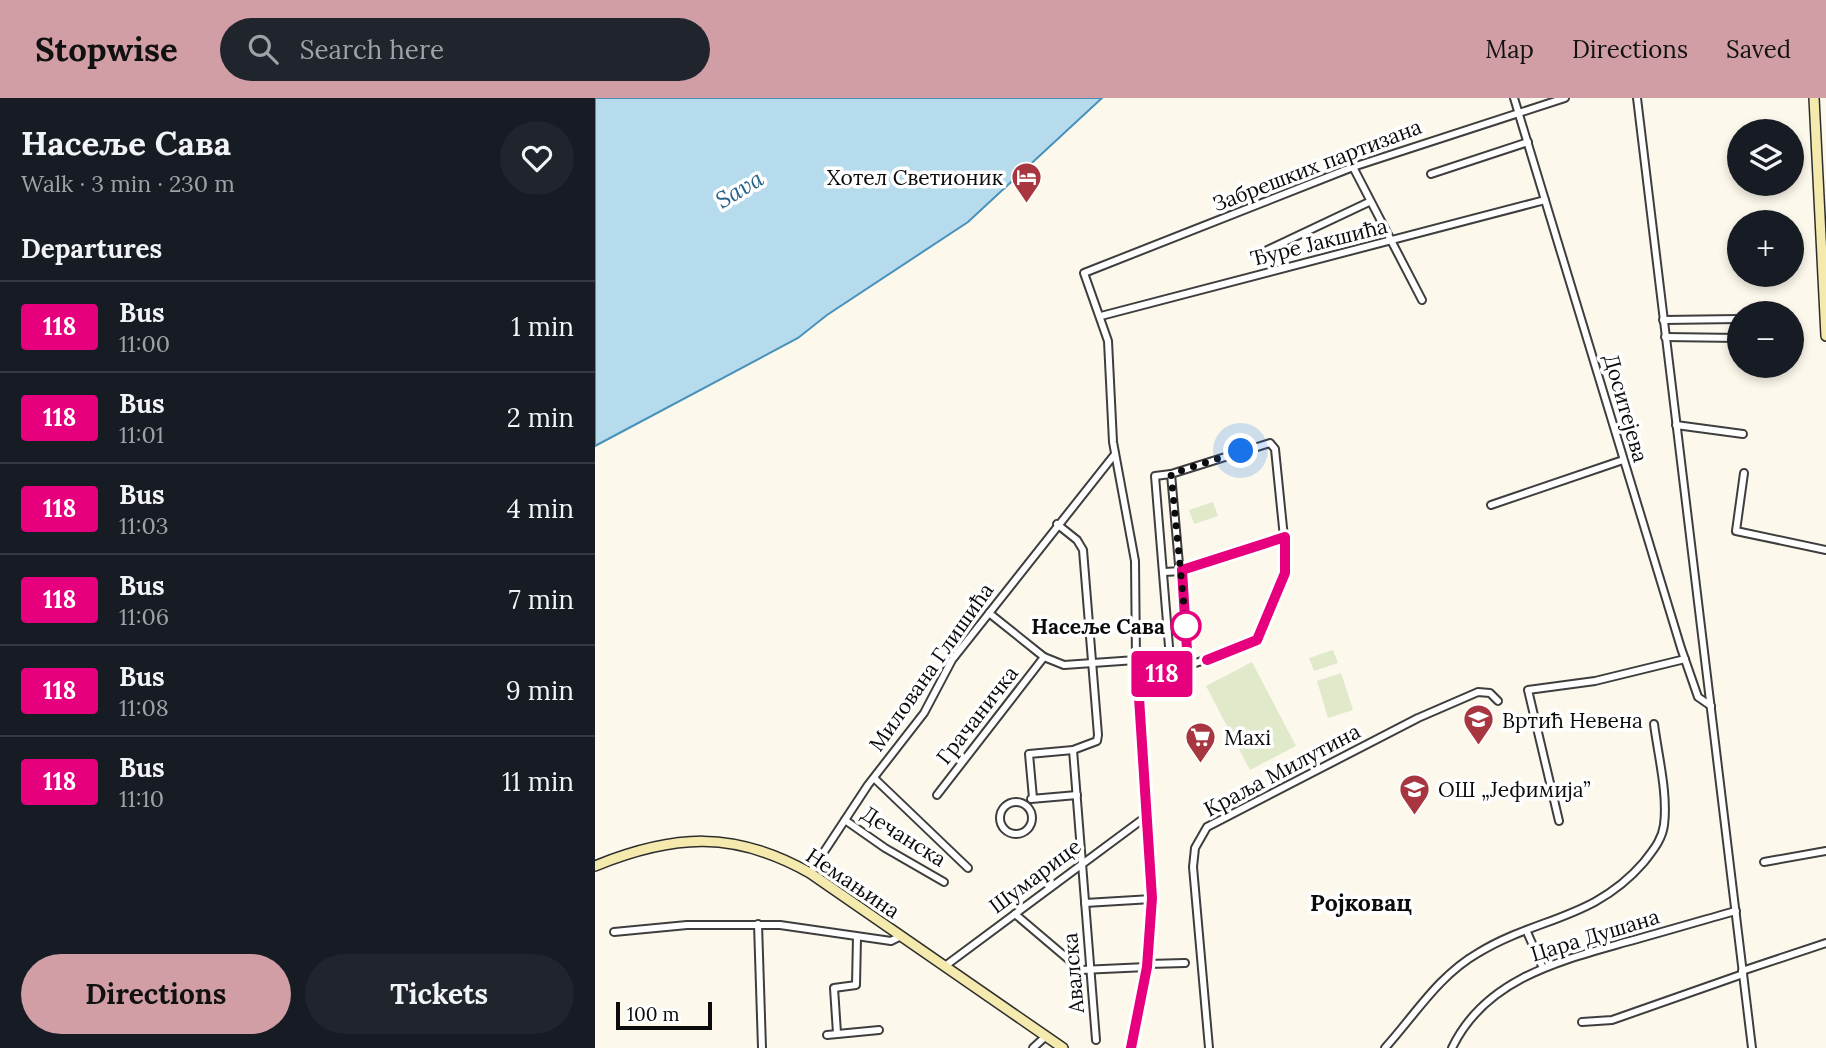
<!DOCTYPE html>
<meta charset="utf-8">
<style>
:root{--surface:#171b24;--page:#20242c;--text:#f1f3f6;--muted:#9ea1a6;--line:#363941;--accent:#d09ea4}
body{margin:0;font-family:Lora,serif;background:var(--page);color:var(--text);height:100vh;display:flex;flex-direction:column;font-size:26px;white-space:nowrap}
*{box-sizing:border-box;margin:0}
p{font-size:23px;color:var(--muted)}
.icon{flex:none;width:38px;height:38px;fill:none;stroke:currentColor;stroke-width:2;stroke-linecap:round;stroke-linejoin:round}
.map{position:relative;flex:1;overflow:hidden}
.side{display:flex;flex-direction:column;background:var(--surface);width:595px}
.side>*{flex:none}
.badge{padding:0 14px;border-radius:5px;font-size:24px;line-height:46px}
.tools{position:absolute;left:1132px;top:21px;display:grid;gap:14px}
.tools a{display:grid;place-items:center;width:77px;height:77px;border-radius:50%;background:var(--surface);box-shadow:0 4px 10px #0003;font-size:35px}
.scale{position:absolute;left:21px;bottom:18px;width:96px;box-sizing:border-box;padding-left:7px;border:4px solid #0b0b0b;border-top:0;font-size:19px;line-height:24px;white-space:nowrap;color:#0b0b0b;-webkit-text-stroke:5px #fff;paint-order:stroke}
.you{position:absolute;width:35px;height:35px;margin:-18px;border:5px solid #fff;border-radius:50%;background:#1a73e8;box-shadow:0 0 0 10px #1a73e833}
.map>.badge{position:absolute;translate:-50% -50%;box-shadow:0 0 0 4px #fff}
h2{padding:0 21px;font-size:26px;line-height:63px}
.round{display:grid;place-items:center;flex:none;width:74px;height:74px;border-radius:37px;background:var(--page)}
.summary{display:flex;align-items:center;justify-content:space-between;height:119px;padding:0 21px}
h1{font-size:33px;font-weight:700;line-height:52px}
.cta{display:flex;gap:14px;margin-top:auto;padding:14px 21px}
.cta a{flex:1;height:80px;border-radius:42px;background:var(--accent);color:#111;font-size:28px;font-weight:700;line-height:80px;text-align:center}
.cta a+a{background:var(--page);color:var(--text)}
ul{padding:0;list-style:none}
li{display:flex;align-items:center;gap:21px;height:91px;padding:0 21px;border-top:2px solid var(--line)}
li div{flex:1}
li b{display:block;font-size:26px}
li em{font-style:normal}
li .badge{min-width:77px;font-weight:700;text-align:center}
header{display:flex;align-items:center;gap:42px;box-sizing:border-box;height:98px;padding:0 35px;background:var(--accent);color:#111}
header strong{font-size:33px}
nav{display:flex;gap:38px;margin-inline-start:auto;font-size:24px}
.search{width:490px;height:63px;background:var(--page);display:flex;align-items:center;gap:18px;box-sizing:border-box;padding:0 24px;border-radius:38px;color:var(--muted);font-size:26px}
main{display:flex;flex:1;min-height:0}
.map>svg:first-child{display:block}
.pitch{fill:#e0eaca}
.water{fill:#b6dbed;stroke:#4791ba;stroke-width:2}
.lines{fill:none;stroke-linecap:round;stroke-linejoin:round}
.street-casing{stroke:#3e3e3e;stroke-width:10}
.secondary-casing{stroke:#2d2d2d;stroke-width:12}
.street{stroke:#fff;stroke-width:6}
.secondary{stroke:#f4eaae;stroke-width:9}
.line-casing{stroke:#fff;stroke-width:16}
.line{stroke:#e6007e;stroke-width:10}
.walk{stroke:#0b0b0b;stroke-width:7;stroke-dasharray:0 12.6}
.stop-dot{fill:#fff;stroke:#e6007e;stroke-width:3.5}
.labels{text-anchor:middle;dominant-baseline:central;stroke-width:7;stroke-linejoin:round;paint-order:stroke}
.street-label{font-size:21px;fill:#0b0b0b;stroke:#fff}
.poi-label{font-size:21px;fill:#0b0b0b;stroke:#fff;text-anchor:start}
.stop-label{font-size:21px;font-weight:bold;fill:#0b0b0b;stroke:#fff;text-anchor:end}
.water-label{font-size:23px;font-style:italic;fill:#25638b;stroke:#fff}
.neighbourhood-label{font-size:23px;font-weight:bold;fill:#0b0b0b;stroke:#fff}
</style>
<header>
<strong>Stopwise</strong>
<div class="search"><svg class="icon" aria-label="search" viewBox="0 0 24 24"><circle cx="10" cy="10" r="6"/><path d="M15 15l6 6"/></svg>Search here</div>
<nav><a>Map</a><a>Directions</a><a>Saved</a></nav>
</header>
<main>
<section class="side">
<div class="summary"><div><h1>Насеље Сава</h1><p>Walk · 3 min · 230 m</p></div><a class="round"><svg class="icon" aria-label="heart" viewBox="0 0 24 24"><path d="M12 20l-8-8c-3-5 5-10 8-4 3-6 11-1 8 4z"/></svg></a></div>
<h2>Departures</h2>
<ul>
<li><span class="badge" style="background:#e6007e;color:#fff">118</span><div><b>Bus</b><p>11:00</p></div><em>1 min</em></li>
<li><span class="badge" style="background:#e6007e;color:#fff">118</span><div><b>Bus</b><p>11:01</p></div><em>2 min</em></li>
<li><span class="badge" style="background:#e6007e;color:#fff">118</span><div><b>Bus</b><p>11:03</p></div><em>4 min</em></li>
<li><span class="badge" style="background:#e6007e;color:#fff">118</span><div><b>Bus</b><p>11:06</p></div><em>7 min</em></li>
<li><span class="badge" style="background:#e6007e;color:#fff">118</span><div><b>Bus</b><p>11:08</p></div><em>9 min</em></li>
<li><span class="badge" style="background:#e6007e;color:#fff">118</span><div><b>Bus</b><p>11:10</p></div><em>11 min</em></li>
</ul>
<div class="cta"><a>Directions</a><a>Tickets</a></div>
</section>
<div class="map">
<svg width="1231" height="950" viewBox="0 0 1231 950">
<rect width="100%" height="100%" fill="#fcf8eb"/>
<!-- pitch -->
<g class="pitch">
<polygon points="618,404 623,418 599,426 594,412"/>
<polygon points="738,552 743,565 719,573 714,560"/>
<polygon points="657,564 701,648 655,672 611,588"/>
<polygon points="746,575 758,612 733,620 722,583"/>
</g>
<!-- water -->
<polygon class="water" points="0,0 507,0 373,124 232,217 203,240 0,348"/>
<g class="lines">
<defs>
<g id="street">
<polyline points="919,0 1086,550 1103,599 1116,608"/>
<polyline points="1042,0 1157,950"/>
<polyline points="758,69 827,202"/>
<polyline points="836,76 933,44"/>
<polyline points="664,156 774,104"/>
<polyline points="506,218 950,102"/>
<polyline points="1068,222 1144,221"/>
<polyline points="1070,239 1144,240"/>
<polyline points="1081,327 1148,336"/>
<polyline points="1149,375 1141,433 1231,452"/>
<polyline points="576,376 593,568"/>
<polyline points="896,407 1028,362"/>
<polyline points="569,474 587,473 690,439"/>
<polyline points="394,515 449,559"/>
<polyline points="543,584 649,549 662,542 682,501 692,469 680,351 675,345 576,376 560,378 576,573"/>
<polyline points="478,652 501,942"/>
<polyline points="279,680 373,770"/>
<polyline points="342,697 449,559 469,567 541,562"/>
<polyline points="438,700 434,656 478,652 502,643 503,637 488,452 482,442 462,426"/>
<polyline points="436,701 482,697"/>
<circle cx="421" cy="720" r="16"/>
<polyline points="250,722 290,750 349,784"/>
<polyline points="964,723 933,592 1000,583 1090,561"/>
<polyline points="1169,764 1231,753"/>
<polyline points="215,775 273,687 329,615 357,562 520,356"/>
<polyline points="490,805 557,801"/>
<polyline points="420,816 486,872 552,869"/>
<polyline points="163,826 167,950"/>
<polyline points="19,834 92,827 185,827 296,843 306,838"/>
<polyline points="932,834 947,868"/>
<polyline points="553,866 590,865"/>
<polyline points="350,868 552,718"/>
<polyline points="1147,873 1231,845"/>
<polyline points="987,924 1017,922 1148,876"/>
<polyline points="242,935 239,890 261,887 262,839"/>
<polyline points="232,937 284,932"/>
<polyline points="438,950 451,938"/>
<polyline points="536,950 552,869 557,797 541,562 540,463 518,344 513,243 489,175 758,69 970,0"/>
<polyline points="614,950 598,769 600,750 612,729 823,620 883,594 895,595 903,603"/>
<path d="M 790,950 C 820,917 843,878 883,855 C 942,819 999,822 1049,764 C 1058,752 1067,742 1069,727 C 1073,696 1063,657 1059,626"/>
<path d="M 857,950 C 890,881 964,863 1031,844 C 1068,834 1104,823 1141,813"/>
</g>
<g id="secondary">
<polyline points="1219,0 1231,238"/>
<path d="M 0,768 C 79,736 139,732 215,775 L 468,950"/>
</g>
</defs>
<!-- street casing -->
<use href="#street" class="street-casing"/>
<!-- secondary casing -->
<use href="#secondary" class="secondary-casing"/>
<!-- street -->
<use href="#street" class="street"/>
<!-- secondary -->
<use href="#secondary" class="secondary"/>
</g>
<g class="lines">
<defs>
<polyline id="line" points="536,950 552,869 557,800 543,584 593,568 587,472 690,439 690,475 662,542 612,562"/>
</defs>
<!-- line casing -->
<use href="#line" class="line-casing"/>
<!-- line -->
<use href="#line" class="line"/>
<!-- walk -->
<polyline class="walk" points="591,528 576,376 646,353"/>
</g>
<!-- icons -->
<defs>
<symbol id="hotel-pin" viewBox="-11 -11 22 30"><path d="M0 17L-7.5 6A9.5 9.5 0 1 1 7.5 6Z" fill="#a73640" stroke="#fff"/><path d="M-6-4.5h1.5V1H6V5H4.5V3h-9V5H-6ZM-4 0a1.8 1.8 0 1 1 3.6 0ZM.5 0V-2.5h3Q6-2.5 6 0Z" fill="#fff"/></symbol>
<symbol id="school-pin" viewBox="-11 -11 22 30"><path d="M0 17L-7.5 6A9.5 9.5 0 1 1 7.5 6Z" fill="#a73640" stroke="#fff"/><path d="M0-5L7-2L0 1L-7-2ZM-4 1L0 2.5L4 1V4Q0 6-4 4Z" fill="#fff"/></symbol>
<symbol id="supermarket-pin" viewBox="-11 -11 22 30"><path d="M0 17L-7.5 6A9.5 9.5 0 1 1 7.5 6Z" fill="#a73640" stroke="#fff"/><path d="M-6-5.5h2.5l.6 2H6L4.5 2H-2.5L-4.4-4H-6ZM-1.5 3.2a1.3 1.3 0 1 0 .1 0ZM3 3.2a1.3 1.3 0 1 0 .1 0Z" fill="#fff"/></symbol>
</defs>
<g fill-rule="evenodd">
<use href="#hotel-pin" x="414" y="62" width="35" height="47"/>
<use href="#school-pin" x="866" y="604" width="35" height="47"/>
<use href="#supermarket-pin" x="588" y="622" width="35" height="47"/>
<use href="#school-pin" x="802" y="674" width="35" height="47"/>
</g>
<!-- markers -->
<circle class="stop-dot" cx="591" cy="528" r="14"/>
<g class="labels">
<!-- street labels -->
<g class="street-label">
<text transform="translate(722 67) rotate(-21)">Забрешких партизана</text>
<text transform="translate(724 144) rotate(-14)">Ђуре Јакшића</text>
<text transform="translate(1031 310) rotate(74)">Доситејева</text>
<text transform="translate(336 569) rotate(-55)">Милована Глишића</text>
<text transform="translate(382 617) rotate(-52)">Грачаничка</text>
<text transform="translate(687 672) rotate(-28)">Краља Милутина</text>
<text transform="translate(309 738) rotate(32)">Дечанска</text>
<text transform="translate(440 778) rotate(-37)">Шумарице</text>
<text transform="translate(258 785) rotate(34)">Немањина</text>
<text transform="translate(1000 837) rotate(-17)">Цара Душана</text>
<text transform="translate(478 875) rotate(-95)">Авалска</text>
</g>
<!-- poi labels -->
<g class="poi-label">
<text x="408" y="79" text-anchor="end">Хотел Светионик</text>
<text x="907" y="622">Вртић Невена</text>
<text x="629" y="639">Maxi</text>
<text x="843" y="691">ОШ „Јефимија”</text>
</g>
<!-- stop labels -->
<g class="stop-label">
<text x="570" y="528">Насеље Сава</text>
</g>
<!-- water labels -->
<g class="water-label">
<text transform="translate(144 91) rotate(-31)">Sava</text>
</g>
<!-- neighbourhood labels -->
<g class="neighbourhood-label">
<text x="766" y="804">Ројковац</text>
</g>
</g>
</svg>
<div class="tools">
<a><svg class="icon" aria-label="layers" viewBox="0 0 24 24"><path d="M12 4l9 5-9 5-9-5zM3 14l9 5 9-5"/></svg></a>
<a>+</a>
<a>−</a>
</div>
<div class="scale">100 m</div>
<div class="you" style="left:646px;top:353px"></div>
<b class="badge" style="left:567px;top:576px;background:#e6007e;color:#fff">118</b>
</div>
</main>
